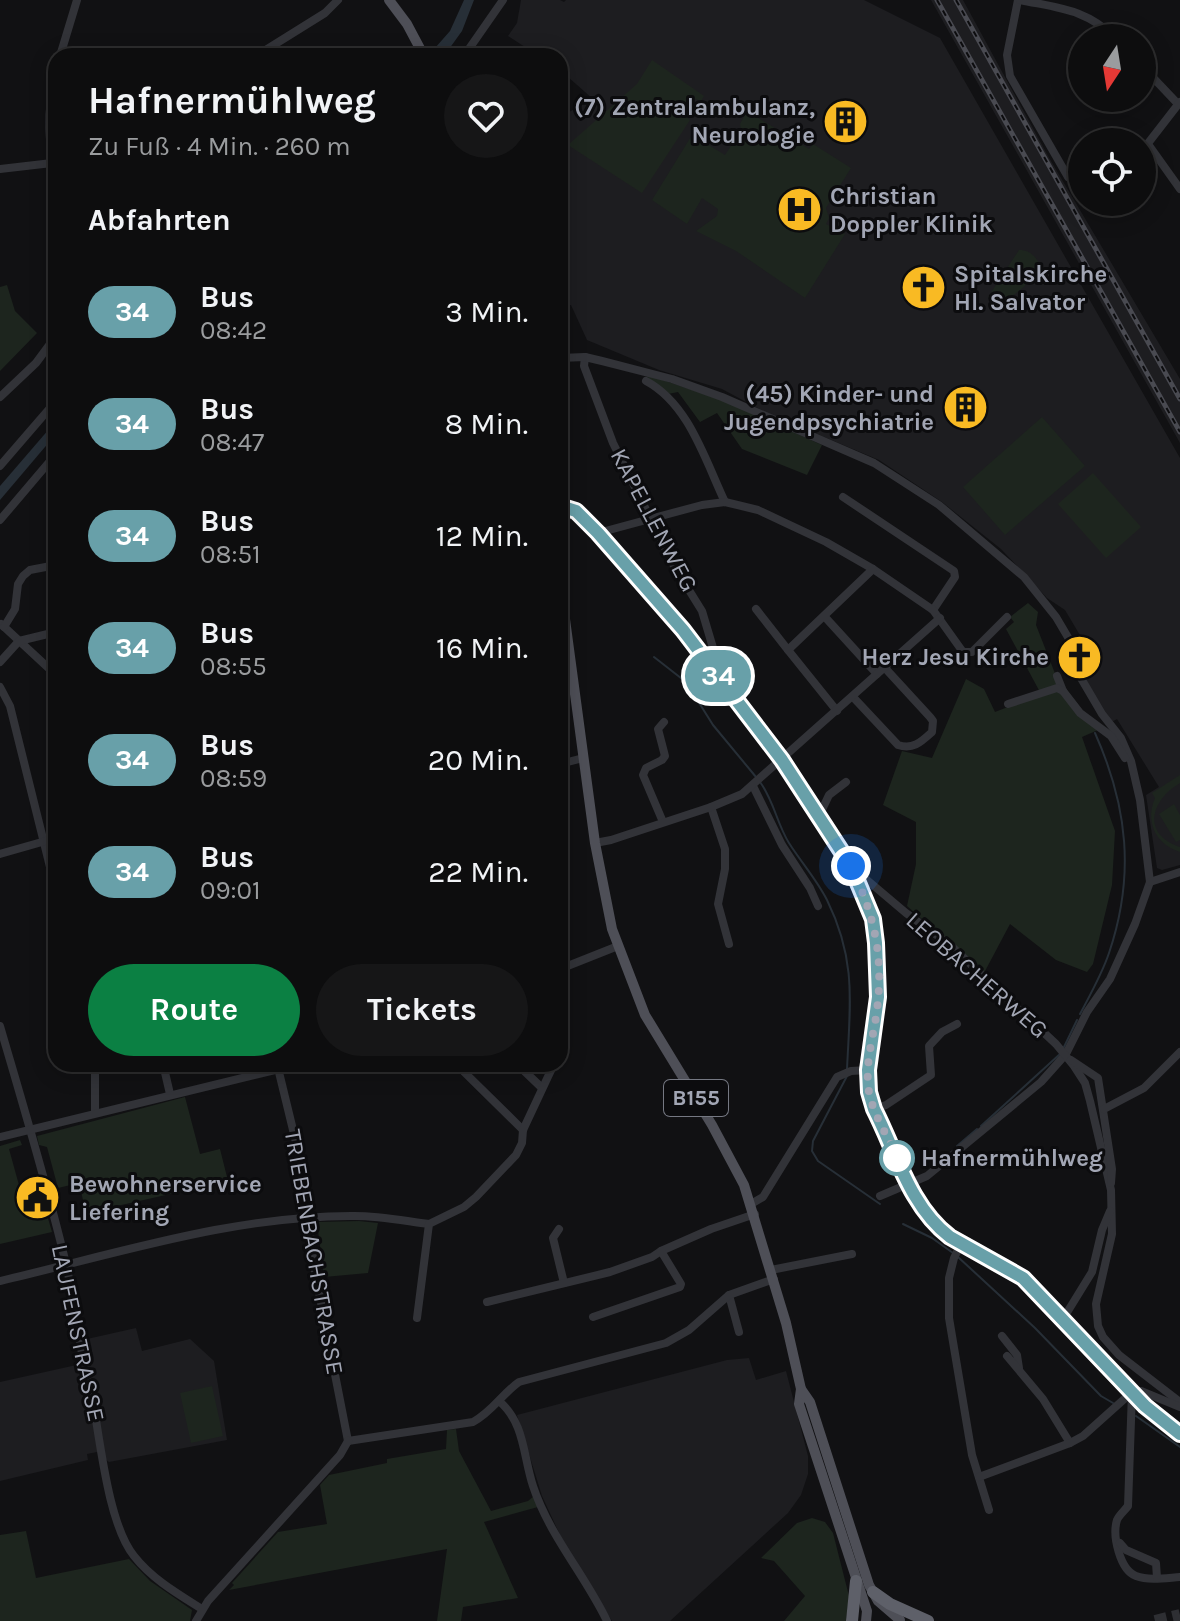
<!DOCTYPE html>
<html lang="de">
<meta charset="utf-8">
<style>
:root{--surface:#0d0d0e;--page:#161617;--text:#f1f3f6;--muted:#9a9c9e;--line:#2d2d2e;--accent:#0b8043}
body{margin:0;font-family:Karla,sans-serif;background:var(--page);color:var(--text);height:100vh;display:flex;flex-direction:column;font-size:30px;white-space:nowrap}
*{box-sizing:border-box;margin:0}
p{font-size:26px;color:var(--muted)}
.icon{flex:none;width:44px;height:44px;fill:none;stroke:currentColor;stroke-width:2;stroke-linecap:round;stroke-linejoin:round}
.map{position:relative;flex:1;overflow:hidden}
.details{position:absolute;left:48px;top:48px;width:520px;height:1024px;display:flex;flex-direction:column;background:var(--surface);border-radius:24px;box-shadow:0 4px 20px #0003,0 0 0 2px var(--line)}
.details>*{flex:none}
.badge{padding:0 16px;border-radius:26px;font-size:28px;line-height:52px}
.needle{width:52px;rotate:192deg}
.buttons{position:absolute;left:1068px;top:24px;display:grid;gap:16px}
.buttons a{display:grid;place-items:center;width:88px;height:88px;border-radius:50%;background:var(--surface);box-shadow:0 4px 20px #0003,0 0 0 2px var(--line);font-size:40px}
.you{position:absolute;width:40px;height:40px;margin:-20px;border:6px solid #fff;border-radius:50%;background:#1a73e8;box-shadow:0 0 0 12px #1a73e833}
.map>.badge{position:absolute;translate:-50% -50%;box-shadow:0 0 0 4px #fff}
h2{padding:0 40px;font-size:30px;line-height:72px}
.round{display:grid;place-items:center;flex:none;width:84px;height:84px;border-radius:42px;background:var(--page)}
.head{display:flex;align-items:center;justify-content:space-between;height:136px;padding:0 40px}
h1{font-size:38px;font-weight:700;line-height:60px}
.action{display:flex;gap:16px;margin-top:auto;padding:16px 40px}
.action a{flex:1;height:92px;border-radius:48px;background:var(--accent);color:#fff;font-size:32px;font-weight:700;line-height:92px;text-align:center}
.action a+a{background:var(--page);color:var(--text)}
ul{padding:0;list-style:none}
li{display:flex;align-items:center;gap:24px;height:112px;padding:0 40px}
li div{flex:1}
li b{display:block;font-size:30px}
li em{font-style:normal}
li .badge{min-width:88px;font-weight:700;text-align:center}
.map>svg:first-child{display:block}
.built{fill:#1d1d20}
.green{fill:#1d251e}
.water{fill:#272f37}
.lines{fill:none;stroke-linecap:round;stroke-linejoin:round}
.stream{stroke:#272f37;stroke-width:2}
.highway-tunnel{stroke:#2e2f33;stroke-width:12;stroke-dasharray:12 6;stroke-linecap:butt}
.minor{stroke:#323338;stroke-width:8}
.major{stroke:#4e4f57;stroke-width:10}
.highway{stroke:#5e6069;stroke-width:12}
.rail-casing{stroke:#494a51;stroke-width:5}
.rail{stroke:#0c0c0e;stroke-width:2;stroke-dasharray:6;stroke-linecap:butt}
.line-casing{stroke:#fff;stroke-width:18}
.line{stroke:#68a0a9;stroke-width:12}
.walk{stroke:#a2a6b4;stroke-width:8;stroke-dasharray:0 14.4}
.stop-dot{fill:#fff;stroke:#68a0a9;stroke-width:4}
.labels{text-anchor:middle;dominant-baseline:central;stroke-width:6;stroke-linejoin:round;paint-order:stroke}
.shield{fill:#0c0c0e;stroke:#757882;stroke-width:2}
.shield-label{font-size:22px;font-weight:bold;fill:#a2a6b4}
.poi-label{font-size:24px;font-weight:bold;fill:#a2a6b4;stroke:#0c0c0e;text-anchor:end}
.street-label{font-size:24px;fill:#a2a6b4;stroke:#0c0c0e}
.stop-label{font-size:24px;font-weight:bold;fill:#a2a6b4;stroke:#0c0c0e;text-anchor:start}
</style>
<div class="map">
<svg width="1180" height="1621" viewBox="0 0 1180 1621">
<rect width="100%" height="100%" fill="#111113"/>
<!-- built -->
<g class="built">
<polygon points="521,0 560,0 564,2 566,0 864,0 940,38 1180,458 1180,865 1162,870 1157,868 1146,795 1159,787 1117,719 1110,723 1069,652 1072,646 1084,642 1065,610 1047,598 1001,549 942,502 879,460 767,413 722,389 659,370 587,340 571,305 563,307 560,304 560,117 593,99 560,70 560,56 539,56 508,36 517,23"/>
<polygon points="931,0 963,0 1048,156 1180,379 1180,443"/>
<polygon points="136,1328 142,1351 190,1339 214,1361 227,1440 109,1462 97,1452 87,1454 88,1460 0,1481 0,1382 90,1362 87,1339"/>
<polygon points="749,1358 756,1380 786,1371 808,1456 808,1474 801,1495 788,1513 670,1621 612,1621 561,1537 542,1496 517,1415 727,1360"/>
</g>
<!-- green -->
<g class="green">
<polygon points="652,60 704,96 701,101 695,99 685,116 690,120 642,193 568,145 637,84"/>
<polygon points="747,111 809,149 813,144 851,168 826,208 829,218 826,224 845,234 805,298 736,251 696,231 717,216 718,209 702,198 687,224 652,200 692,135 725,155 741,130 740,124"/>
<path d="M 1019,250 C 1031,250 1036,257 1041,267 L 1039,279 L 1026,281 L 1025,286 L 1005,302 L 990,300 L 988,297 Z"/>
<polygon points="7,285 15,311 37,333 0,371 0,287"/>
<polygon points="642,373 722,400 822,445 807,475 742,449 717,413 700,422 678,392 668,394"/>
<polygon points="1042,417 1085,466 1005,535 963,487"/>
<polygon points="1093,473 1141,527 1106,558 1058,504"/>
<polygon points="1028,603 1038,612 1036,625 1056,676 1098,730 1082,737 1115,831 1112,885 1093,964 1087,972 1056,960 1010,924 984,973 907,906 916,864 916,822 883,805 902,751 932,758 966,679 984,689 995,712 1041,694 1006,629 1014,622 1010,617"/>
<path d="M 1180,775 L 1180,783 C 1151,800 1141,834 1180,847 L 1180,852 C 1155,844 1145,821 1155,798 L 1152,793 Z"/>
<polygon points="1174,804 1180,815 1180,840 1176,842 1159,814"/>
<polygon points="185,1097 200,1154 220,1149 228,1181 86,1213 79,1183 58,1188 47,1147 39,1145 37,1136"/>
<polygon points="20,1140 22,1145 9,1149 22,1196 27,1195 33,1219 47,1215 52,1232 0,1244 0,1146"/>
<polygon points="359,1221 378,1223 368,1273 324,1277 317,1222"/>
<polygon points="212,1386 223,1436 191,1443 180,1393"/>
<polygon points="456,1429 459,1451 491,1511 528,1501 534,1496 538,1507 484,1522 518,1598 463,1607 461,1621 437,1621 447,1549 229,1590 234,1585 232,1583 278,1532 327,1524 320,1485 329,1475 387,1463 387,1459 446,1449 447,1430"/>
<polygon points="812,1518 825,1522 833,1533 849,1596 846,1621 784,1621 805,1596 774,1561 761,1558 797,1523"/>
<polygon points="26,1531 36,1578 129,1559 150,1581 192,1610 190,1621 0,1621 0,1535"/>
</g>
<!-- water -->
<g class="water">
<polygon points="464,0 474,0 462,31 444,56 428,56 450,31"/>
<polygon points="56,421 56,434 0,500 0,486"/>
</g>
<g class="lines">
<!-- stream -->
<g class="stream">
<polyline points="654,657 686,682 713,725 756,777"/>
<path d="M 760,782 C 774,801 777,824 789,843 C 801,862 817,880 827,900 C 857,961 850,1004 847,1069"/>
<path d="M 1080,1014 C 1090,995 1102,974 1109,953 C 1135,876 1128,807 1095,733"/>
<polyline points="1064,1047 1077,1020"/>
<polyline points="847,1076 813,1141 812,1151 818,1161 880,1204"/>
<polyline points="981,1126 1060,1054"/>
<polyline points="957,1146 977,1129"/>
<polyline points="903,1224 932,1238 953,1253"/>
<polyline points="958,1257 1035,1328 1101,1396 1113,1403"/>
<polyline points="1136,1416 1180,1447"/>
</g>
<!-- highway-tunnel -->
<polyline class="highway-tunnel" points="1155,1621 1180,1615"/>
<!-- minor -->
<g class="minor">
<polyline points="1018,0 1007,55 1010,76 1068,177"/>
<path d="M 1020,0 C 1058,8 1087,9 1115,38"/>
<polyline points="60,56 77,0"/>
<polyline points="256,56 325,13 338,0"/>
<polyline points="464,56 503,0"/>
<polyline points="1142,66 1178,104"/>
<path d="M 56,76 C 44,114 51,153 56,192"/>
<polyline points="1148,144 1180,189"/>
<polyline points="1142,151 1180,102"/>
<polyline points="0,169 52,163"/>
<polyline points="585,357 584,366 613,443 674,566 702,611 722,678"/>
<polyline points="560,358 585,357 602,361 672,379 722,397 874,463 939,505 1024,577 1056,617 1069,639 1069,653 1075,668 1102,714 1121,738 1131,761 1140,800 1150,882 1135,924 1110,979 1087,1012 1066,1054 1041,1082 927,1176 880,1196"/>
<path d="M 646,381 C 689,404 705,460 725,502"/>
<polyline points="0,397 36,363 56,336"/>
<polyline points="0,466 56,401"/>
<polyline points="843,497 954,571 955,577 933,610"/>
<polyline points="560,506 576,511 598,533 683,630 782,760 851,866 873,919 876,943 879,991 868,1070 870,1096 918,1201 940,1230 950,1237 1023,1278 1039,1292 1145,1406 1180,1434"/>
<polyline points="0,520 56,454"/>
<polyline points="598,533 702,505 725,502 758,510 826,542 873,569 933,610 963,652 972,652 1007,617"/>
<polyline points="756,609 788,650"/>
<polyline points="825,617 877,674"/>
<polyline points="1,624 56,675"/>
<polyline points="4,627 15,609 18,584 23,576 30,570 56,565"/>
<polyline points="0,662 19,641 56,632"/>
<polyline points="1057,676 1063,691"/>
<polyline points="0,687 10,706 56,891"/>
<path d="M 853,697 L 898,745 C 913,750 921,742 932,732 L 933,721 L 930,717 L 885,668"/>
<polyline points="1008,704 1057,688 1063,691 1080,713 1111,736 1125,758"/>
<polyline points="837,711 788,650 873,569"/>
<polyline points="560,764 583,758"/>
<polyline points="753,786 782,845 810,888 818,906"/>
<polyline points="711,807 725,849 725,869 718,904 729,944"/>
<polyline points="819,816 829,795 846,782"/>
<polyline points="663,822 643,775 646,768 662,760 665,756 658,729 664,722"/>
<polyline points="595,843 611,840 711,807 742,794 940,618"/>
<polyline points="0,854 56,838"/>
<polyline points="854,869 906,913 949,944 1056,1044 1074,1066 1085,1083 1090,1101 1111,1190 1112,1234 1096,1304 1098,1326 1103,1337 1119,1355 1180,1402"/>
<polyline points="1150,882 1180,872"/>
<polyline points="560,904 564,924"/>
<polyline points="560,969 618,946"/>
<path d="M 0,1026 C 23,1105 47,1184 66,1264 C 76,1308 79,1354 92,1396 C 100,1439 108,1524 134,1556 C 152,1579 178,1594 202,1609"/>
<polyline points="1071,1060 1098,1078 1112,1169 1111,1183"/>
<polyline points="95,1064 95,1113"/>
<polyline points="163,1064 170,1094"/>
<polyline points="277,1064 302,1167 314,1267 348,1441"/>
<polyline points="456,1064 523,1130"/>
<polyline points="517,1064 542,1088"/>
<polyline points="874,1109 886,1105 931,1075 929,1046 942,1032 957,1024"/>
<polyline points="1104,1109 1144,1088 1180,1052"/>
<polyline points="0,1137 300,1064"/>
<polyline points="751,1204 763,1197 837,1077 851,1071 868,1070"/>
<polyline points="559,1229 553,1238 564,1283"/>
<polyline points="961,1244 954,1258 949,1278 949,1318 972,1455 989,1510"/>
<polyline points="771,1270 852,1254"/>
<path d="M 0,1281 C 116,1254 235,1215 355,1216 C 380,1216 405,1221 429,1224"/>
<polyline points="729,1295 739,1332"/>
<polyline points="487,1302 610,1272 652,1257 661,1251 711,1229 755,1214"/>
<polyline points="593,1317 680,1287 681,1284 661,1251"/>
<polyline points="417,1318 429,1224 464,1207 476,1197 516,1155 522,1143 523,1130 553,1066"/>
<polyline points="1063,1319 1092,1272 1102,1230 1110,1211"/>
<polyline points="1002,1336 1017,1355 1019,1368"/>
<polyline points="1007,1356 1043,1399 1070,1443"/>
<path d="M 1132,1392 L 1128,1506 C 1125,1510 1119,1515 1117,1520 C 1112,1536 1120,1570 1136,1576 C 1149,1581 1166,1578 1180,1577"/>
<polyline points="1132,1392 1141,1391 1180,1407"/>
<path d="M 499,1401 C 525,1423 523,1456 533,1486 C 549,1535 585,1575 607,1621"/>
<path d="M 348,1441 L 473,1422 C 492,1412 502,1394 519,1382 L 666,1343 L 689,1330 L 729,1295 L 774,1279"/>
<polyline points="979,1477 1070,1443 1083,1436 1131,1393"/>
<polyline points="1120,1543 1126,1550 1156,1563 1157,1578"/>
<polyline points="196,1621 208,1601 340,1455 348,1441"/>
</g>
<!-- major -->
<g class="major">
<polyline points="389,0 407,24 424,56"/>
<polyline points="560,582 595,843 612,929 645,1015 712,1125 744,1185 786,1323 801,1389 799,1404 867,1611 866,1621"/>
<polyline points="801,1389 810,1402 869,1585 878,1601 900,1620"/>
</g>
<!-- highway -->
<g class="highway">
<polyline points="873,1592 890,1604 928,1621"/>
<polyline points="852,1621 856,1581"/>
</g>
<defs>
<g id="rail">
<polyline points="937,0 1180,432"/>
<polyline points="956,0 1180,399"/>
</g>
</defs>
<!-- rail casing -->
<use href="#rail" class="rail-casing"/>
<!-- rail -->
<use href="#rail" class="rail"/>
</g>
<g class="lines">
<defs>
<path id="line" d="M 560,506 L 576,511 L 598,533 L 683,630 L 782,760 L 851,866 L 873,919 L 876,943 L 878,997 L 868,1070 L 869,1092 L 874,1109 C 896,1152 910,1207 950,1237 L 1023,1278 L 1145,1406 L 1180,1434"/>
</defs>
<!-- line casing -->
<use href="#line" class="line-casing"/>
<!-- line -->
<use href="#line" class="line"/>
<!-- walk -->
<path class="walk" d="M 851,866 C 874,915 884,955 877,1010 C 874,1034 866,1059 868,1084 C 870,1111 887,1133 897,1158"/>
</g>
<!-- icons -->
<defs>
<symbol id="building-disc" viewBox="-11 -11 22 22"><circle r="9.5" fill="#f9ba23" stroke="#0c0c0e"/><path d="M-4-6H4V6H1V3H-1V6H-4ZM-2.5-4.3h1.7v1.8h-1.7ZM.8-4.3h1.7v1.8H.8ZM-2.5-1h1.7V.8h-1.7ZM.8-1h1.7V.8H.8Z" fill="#111"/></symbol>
<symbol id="hospital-disc" viewBox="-11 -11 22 22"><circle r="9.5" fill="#f9ba23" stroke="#0c0c0e"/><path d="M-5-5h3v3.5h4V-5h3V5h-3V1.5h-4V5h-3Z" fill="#111"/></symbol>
<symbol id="church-disc" viewBox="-11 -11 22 22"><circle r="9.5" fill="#f9ba23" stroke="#0c0c0e"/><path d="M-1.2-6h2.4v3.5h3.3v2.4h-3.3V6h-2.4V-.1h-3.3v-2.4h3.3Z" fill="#111"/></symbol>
<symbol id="civic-disc" viewBox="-11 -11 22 22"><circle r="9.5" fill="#f9ba23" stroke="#0c0c0e"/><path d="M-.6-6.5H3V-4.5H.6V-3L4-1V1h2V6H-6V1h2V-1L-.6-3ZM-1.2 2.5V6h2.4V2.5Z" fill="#111"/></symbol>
</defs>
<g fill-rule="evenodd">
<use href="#building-disc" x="820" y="96" width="51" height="51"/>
<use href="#hospital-disc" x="774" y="184" width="51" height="51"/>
<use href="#church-disc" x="898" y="262" width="51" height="51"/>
<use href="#building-disc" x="940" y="382" width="51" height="51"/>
<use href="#church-disc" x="1054" y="632" width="51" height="51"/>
<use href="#civic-disc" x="12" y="1172" width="51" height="51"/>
</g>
<!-- markers -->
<circle class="stop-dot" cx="897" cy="1158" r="16"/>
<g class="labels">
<!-- shield labels -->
<rect class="shield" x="664" y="1080" width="64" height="36" rx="6"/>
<g class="shield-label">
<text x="696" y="1098">B155</text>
</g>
<!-- poi labels -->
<g class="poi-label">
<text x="815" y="107">(7) Zentralambulanz,<tspan x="815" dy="28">Neurologie</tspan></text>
<text x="830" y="196" text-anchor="start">Christian<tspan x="830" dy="28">Doppler Klinik</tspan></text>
<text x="954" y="274" text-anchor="start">Spitalskirche<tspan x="954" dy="28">Hl. Salvator</tspan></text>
<text x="934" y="394">(45) Kinder- und<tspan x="934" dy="28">Jugendpsychiatrie</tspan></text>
<text x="1049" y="657">Herz Jesu Kirche</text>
<text x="69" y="1184" text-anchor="start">Bewohnerservice<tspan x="69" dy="28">Liefering</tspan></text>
</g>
<!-- street labels -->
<g class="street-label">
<text transform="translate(654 520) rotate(62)">KAPELLENWEG</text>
<text transform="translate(977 975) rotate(41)">LEOBACHERWEG</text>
<text transform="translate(314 1252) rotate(80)">TRIEBENBACHSTRASSE</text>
<text transform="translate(78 1333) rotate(78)">LAUFENSTRASSE</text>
</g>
<!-- stop labels -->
<g class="stop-label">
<text x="921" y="1158">Hafnermühlweg</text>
</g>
</g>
</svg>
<div class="buttons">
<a><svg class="needle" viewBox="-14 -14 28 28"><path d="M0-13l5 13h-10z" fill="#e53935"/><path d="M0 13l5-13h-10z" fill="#9a9c9e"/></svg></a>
<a><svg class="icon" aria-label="locate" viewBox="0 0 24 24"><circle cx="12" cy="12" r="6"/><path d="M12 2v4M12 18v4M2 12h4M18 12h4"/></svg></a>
</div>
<div class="you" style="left:851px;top:866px"></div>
<b class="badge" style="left:718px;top:676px;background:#68a0a9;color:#fff">34</b>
<section class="details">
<div class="head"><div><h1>Hafnermühlweg</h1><p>Zu Fuß · 4 Min. · 260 m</p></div><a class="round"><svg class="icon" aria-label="heart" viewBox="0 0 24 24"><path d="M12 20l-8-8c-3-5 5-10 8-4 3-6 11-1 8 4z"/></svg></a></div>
<h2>Abfahrten</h2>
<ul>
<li><span class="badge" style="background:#68a0a9;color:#fff">34</span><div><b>Bus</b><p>08:42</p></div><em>3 Min.</em></li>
<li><span class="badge" style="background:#68a0a9;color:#fff">34</span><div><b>Bus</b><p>08:47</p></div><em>8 Min.</em></li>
<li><span class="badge" style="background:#68a0a9;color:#fff">34</span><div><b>Bus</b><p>08:51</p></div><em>12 Min.</em></li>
<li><span class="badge" style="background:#68a0a9;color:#fff">34</span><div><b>Bus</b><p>08:55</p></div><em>16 Min.</em></li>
<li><span class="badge" style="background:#68a0a9;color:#fff">34</span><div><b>Bus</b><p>08:59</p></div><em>20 Min.</em></li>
<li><span class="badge" style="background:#68a0a9;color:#fff">34</span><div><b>Bus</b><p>09:01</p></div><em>22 Min.</em></li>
</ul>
<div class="action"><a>Route</a><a>Tickets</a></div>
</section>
</div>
